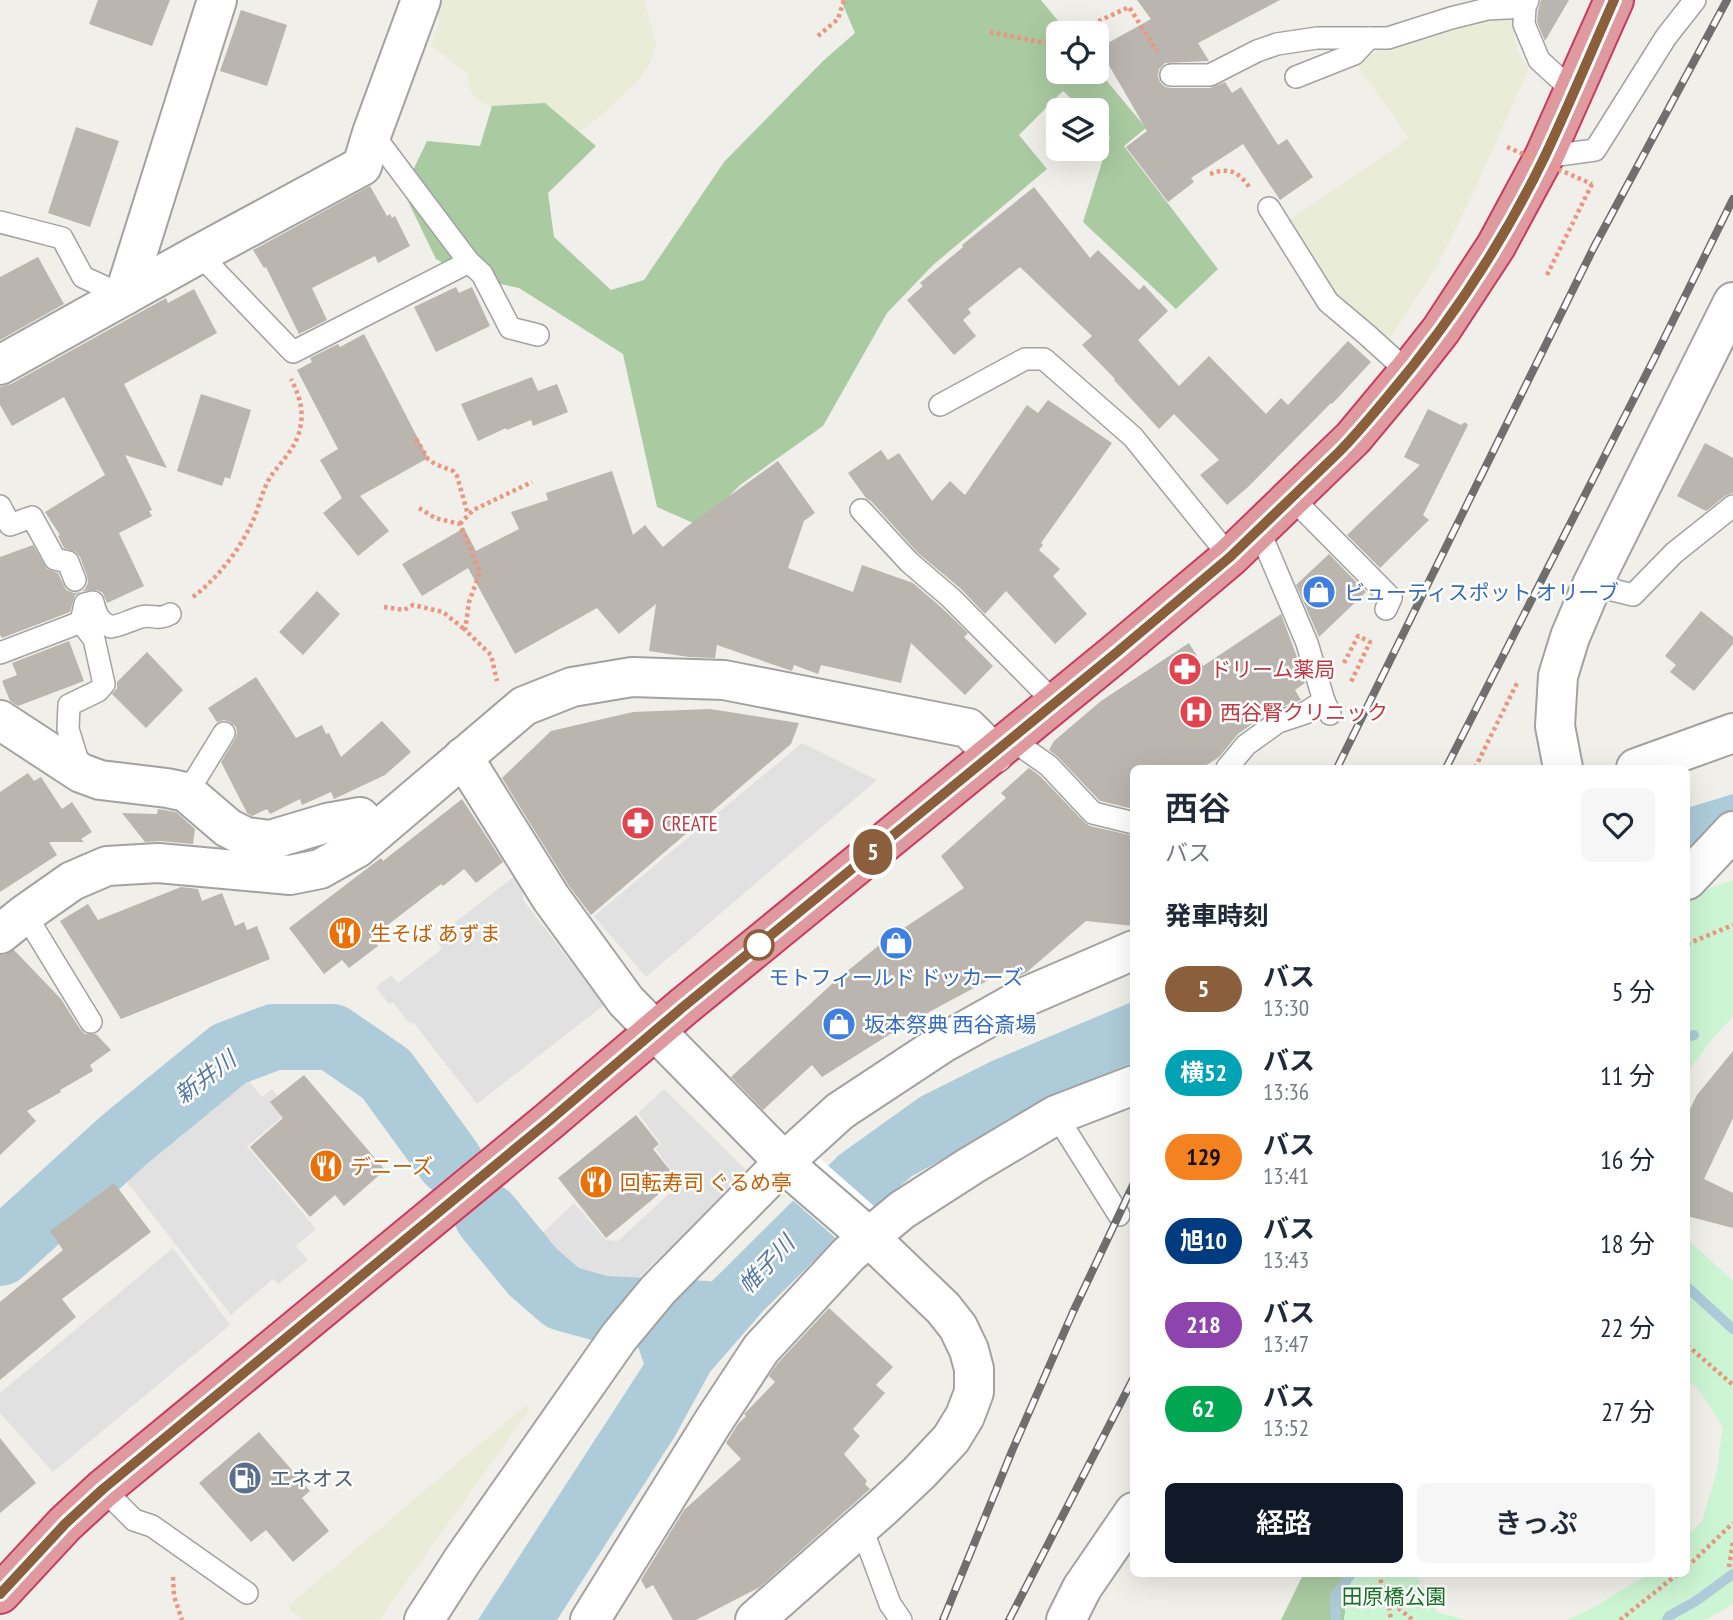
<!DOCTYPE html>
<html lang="ja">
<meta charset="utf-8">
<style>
:root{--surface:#fff;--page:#f6f6f7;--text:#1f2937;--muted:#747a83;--accent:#111827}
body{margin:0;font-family:"PT Sans Narrow","Noto Sans JP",sans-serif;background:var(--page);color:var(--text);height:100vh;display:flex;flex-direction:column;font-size:26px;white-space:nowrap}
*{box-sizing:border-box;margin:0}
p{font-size:23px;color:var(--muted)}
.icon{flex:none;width:38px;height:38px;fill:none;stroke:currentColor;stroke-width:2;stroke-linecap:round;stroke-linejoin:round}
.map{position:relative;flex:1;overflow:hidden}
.panel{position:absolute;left:1130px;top:765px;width:560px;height:812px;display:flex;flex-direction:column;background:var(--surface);border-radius:10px;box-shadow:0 7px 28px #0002}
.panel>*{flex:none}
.badge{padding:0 14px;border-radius:23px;font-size:24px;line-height:46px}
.controls{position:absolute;left:1046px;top:21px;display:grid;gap:14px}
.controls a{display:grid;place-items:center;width:63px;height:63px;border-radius:10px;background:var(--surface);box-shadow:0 7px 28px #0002;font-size:35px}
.map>.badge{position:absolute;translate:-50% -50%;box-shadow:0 0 0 4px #fff}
h2{padding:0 35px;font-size:26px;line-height:63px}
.round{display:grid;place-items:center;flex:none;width:74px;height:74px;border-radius:10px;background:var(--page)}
.overview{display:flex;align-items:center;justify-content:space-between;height:119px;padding:0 35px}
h1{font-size:33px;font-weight:600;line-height:52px}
.action{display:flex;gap:14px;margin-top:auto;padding:14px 35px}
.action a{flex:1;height:80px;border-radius:10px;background:var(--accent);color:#fff;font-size:28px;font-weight:600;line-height:80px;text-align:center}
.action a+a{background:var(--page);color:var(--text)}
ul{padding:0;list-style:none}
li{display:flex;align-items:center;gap:21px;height:84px;padding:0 35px}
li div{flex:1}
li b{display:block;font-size:26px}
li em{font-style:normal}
li .badge{min-width:77px;font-weight:700;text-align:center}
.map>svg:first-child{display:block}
.farmland{fill:#e9edd7}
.forest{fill:#aacba2}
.park{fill:#ccf5d3}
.parking{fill:#e1e1e1}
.water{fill:#aecbd9}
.pier{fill:#fff}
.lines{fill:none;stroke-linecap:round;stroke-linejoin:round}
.stream{stroke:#aecbd9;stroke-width:10}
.river{stroke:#aecbd9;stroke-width:66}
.building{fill:#bab5af}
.lane-casing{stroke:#a2a2a2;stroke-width:24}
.street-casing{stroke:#a2a2a2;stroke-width:42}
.highway-casing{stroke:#c93b5e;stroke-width:42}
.path{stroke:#ec957f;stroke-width:4.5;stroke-dasharray:3.5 3.5;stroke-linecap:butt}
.lane{stroke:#fff;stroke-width:21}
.street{stroke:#fff;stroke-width:38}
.highway{stroke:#df9aa0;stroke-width:38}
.rail-casing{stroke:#6f6f6f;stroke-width:8}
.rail{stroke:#fff;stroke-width:5;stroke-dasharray:16;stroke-linecap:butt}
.path-bridge{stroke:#ec957f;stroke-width:4.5;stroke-dasharray:3.5 3.5;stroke-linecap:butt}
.line-casing{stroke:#fff;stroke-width:16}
.line{stroke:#8b5e3c;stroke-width:10}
.stop-dot{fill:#fff;stroke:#8b5e3c;stroke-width:3.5}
.labels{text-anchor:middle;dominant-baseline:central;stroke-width:5;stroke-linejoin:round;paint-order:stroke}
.shop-label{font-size:21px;fill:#366cbe;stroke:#fff;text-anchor:start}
.health-label{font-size:21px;fill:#be3a42;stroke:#fff;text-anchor:start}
.food-label{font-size:21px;fill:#c56008;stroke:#fff;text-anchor:start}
.service-label{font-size:21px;fill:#4e5e75;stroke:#fff;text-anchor:start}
.park-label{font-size:21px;fill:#187629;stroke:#fff}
.water-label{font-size:23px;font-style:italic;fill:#5777a8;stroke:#fff}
</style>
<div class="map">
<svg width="1733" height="1620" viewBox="0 0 1733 1620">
<rect width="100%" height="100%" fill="#f0efe9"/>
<!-- farmland -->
<g class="farmland">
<polygon points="436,0 645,0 656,46 648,67 634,85 590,125 553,144 476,99 469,88 469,75 431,46 440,20 432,12"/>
<polygon points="1515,15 1514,37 1518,52 1529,69 1464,213 1442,257 1390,339 1334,295 1284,224 1409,138 1353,59 1498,16"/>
<polygon points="526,1405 530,1409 379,1620 305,1620 287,1607"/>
</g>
<!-- forest -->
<g class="forest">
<polygon points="841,0 1041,0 1068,33 1059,33 1059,72 1097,72 1097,69 1146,128 1124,146 1218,269 1176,309 1083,222 1110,137 1097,124 1097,110 1083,110 1063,91 1019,135 1047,169 933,265 887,313 823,426 740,485 700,526 657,507 623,354 519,288 467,277 436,259 403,191 427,141 480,146 492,106 545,103 596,146 548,193 554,237 611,290 644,280 724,162 823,61 855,33"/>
<polygon points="1304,1573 1349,1573 1350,1575 1344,1620 1281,1620"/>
</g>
<!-- park -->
<g class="park">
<polygon points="1733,880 1733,1016 1712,1039 1687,1073 1687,904 1698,892"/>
<polygon points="1687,1239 1733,1281 1733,1604 1705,1620 1568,1620 1596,1606 1650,1573 1687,1573 1687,1536 1702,1521 1716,1474 1723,1427 1698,1389 1687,1380"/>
<polygon points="1349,1573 1415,1573 1437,1612 1466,1620 1344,1620 1350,1575"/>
</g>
<!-- parking -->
<g class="parking">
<polygon points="802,743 877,780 646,977 594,916"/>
<polygon points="521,871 523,900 604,1005 477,1104 413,1022 410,1024 393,1002 389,1004 376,987 391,975 398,983 442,949 435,938"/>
<polygon points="241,1072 262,1097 272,1089 290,1111 247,1146 316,1229 296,1246 308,1260 278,1284 273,1279 231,1315 115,1167 221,1080"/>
<polygon points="664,1089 745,1169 745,1176 634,1282 565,1269 548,1260 533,1242 574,1203 606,1240 618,1241 680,1184 656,1149 661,1144 638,1113"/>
<polygon points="173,1248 230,1325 53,1472 0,1413 0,1393"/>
</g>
<!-- water -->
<g class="water">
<polygon points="1733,794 1733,830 1687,850 1687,808"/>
<polygon points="1134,1001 1134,1062 1072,1088 912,1176 830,1245 764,1310 710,1372 675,1436 557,1620 478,1620 644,1364 636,1341 674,1293 692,1301 839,1155 920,1097 992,1061"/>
</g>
<!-- pier -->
<polygon class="pier" points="816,1155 883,1214 846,1247 779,1188"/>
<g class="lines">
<!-- stream -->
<g class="stream">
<polyline points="1687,1037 1694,1035"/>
<polyline points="1687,1287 1733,1329"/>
<polyline points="1336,1620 1335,1596 1352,1573"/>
<polyline points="1667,1620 1669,1616 1696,1601 1733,1574"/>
</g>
<!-- river -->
<g class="river">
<polyline points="487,1216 533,1272 563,1298 603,1309 707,1314"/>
<polyline points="0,1253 124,1140 229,1054 274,1037 332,1037 386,1074 450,1162"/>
</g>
</g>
<!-- building -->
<g class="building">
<polygon points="98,0 170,0 152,46 89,24"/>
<polygon points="1137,0 1280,0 1198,43 1209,61 1165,63 1159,69 1158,76 1160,82 1165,87 1170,88 1210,88 1225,82 1232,93 1241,87 1278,145 1287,139 1313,177 1280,200 1243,144 1191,178 1194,182 1168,202 1126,147 1147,131 1099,48 1151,19"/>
<polygon points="1541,0 1569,0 1545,41 1537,22 1538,10"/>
<polygon points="241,10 287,25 267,86 220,71"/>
<polygon points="76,127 119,141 90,227 48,213"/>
<polygon points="370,186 387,216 390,214 392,218 395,216 410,246 378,263 375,256 312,288 327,320 299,334 266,267 264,268 253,250"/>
<polygon points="1034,187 1090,258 1098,250 1139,290 1144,285 1168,311 1138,340 1179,386 1209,356 1266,414 1281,398 1288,405 1348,341 1371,362 1332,404 1331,403 1248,487 1227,505 1200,475 1219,460 1174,414 1159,429 1114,380 1115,379 1082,345 1092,336 1020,267 968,309 971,313 963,320 976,336 954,355 907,300 923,286 920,283 963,247 962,245"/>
<polygon points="38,257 64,304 0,340 0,277"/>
<polygon points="456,287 459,293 472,287 490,326 436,352 414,307"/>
<polygon points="194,289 217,333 124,384 167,468 125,455 152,510 149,511 152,516 119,533 144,586 107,603 103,593 97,590 82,591 75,595 70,612 2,638 0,635 0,557 33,545 47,569 58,573 66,590 74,593 80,592 85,589 88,583 87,576 80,557 76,552 64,548 58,536 60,535 45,512 105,475 64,397 12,426 0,405 0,387 11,384 166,298 168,303"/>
<polygon points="364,334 428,458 360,496 389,531 358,556 323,513 342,498 320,460 338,449 297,370 312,362 310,358 338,344 340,347"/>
<polygon points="532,377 538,391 557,384 568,412 533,426 531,420 507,430 506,428 478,441 461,404"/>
<polygon points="201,394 251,410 230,479 225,477 222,486 177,471"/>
<polygon points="1048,400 1112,443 1041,543 1043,545 1039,550 1060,569 1053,576 1087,614 1055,644 1006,591 985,614 960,588 918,553 871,501 866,498 848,473 881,450 888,460 899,453 932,501 950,481 965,495 1027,405 1038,413"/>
<polygon points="1428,409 1461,425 1465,422 1468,425 1423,515 1429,520 1380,568 1347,535 1420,465 1404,457"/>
<polygon points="1705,443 1733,458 1733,493 1725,496 1706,511 1677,496"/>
<polygon points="778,461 815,513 804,521 788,568 853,592 862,565 913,583 942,608 968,633 964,637 993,666 965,695 911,643 901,683 821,665 818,674 794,665 792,671 789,670 717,645 715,658 689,657 649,651 656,604 619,634 597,608 515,654 468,568 422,596 402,564 464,528 476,551 519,529 511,512 548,500 546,493 612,471 633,535 645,525 663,547 685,528"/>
<polygon points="1329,554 1366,592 1319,637 1296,585"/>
<polygon points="317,591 340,614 303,655 279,632"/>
<polygon points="1701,611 1733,637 1733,644 1694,691 1670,672 1676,665 1665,656"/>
<polygon points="1281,614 1297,657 1292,662 1305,683 1295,690 1301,700 1270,711 1238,734 1219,757 1202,768 1134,768 1134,809 1100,801 1058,757 1049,750 1054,741 1101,701 1189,643 1203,666"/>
<polygon points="69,641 84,681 18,706 10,701 2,681 17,675 12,663"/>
<polygon points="147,652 183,690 146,728 112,694 117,688 117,682"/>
<polygon points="256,677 296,738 322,725 326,734 329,733 341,757 382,721 411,752 385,775 334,799 331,792 302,805 300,799 270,814 267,809 252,816 247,813 221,762 235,739 237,733 236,727 230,722 224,720 217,722 208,708"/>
<polygon points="710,709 799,723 791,744 591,915 569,886 502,778 551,731 633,712"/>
<polygon points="1029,768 1040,776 1084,822 1090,826 1134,836 1134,926 1086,921 1027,972 1017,977 1013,967 903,1026 822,1077 812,1065 763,1110 731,1077 834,982 883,942 964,888 941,856 1006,798 1001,793"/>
<polygon points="28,773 34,781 41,777 62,809 72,802 92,832 81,839 84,842 49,842 57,855 0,892 0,792"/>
<polygon points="462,799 503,862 476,883 464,869 443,886 441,884 372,937 378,946 349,968 342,960 324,974 289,928 381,858 383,861"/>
<polygon points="158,809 176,812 195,829 193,844 160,841 145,842 122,813 157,814"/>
<polygon points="181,887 198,889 202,901 222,893 235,926 244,922 247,930 257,926 270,959 121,1019 60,921 88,904 98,920"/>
<polygon points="14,950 61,999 80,1029 85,1034 96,1034 111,1050 90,1065 93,1071 60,1090 61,1092 27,1111 36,1121 0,1155 0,955 4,955"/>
<polygon points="1733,1051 1733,1118 1704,1179 1733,1193 1733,1228 1687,1216 1687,1115 1697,1095"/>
<polygon points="304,1075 385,1170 344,1206 335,1195 310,1217 250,1147 283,1118 270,1102"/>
<polygon points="636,1115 659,1144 653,1149 677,1179 606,1238 558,1178"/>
<polygon points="114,1183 151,1232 62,1299 76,1317 0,1380 0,1302 63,1250 50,1231"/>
<polygon points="829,1308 893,1367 876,1385 885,1393 853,1429 860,1436 844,1454 867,1481 865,1484 870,1489 760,1587 696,1620 673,1620 653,1585 646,1589 641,1580 684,1510 741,1459 726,1443 738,1424 746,1416 744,1414 746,1412 775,1382 769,1376 777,1364"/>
<polygon points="259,1432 310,1491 302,1498 329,1531 293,1562 266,1530 251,1542 199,1483"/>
<polygon points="0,1438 36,1483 0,1513"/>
</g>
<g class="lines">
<defs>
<g id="lane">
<polyline points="1528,0 1525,7 1524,24 1539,60 1574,92"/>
<polyline points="1171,75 1210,75 1257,51 1277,44 1317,38 1388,38 1451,18 1487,9 1525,7"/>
<polyline points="1296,77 1354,54 1369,38"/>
<polyline points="372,133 469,262 482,274 510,328 538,335"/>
<polyline points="1544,157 1595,150 1666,37 1695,0"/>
<polyline points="1269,208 1328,302 1366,334 1408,372"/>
<polyline points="0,222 62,238 83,277 124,296"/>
<polyline points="199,254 293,352 469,262"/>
<polyline points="940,405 1025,359 1044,359 1133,437 1230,557"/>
<polyline points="1292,498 1391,598 1386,609"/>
<polyline points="0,506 10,525 32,517 55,559 68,562 75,580"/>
<polyline points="861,510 909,562 951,598 1055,703"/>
<polyline points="1259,530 1307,643 1324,701 1330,714"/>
<polyline points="1592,585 1633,595 1674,553 1733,506"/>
<polyline points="0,653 81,622"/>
<polyline points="1011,739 1049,766 1093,813 1134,823"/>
<polyline points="1227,768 1246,745 1278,722 1305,713 1324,701"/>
<path d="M 81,771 L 68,729 L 69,705 L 98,691 L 104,684 L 94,639 L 81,622 L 85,604 L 93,602 C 96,615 99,621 111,627 C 122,625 131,620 141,617 C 152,614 158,621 170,614"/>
<polyline points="187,793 224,733"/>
<polyline points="25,914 91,1022"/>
<polyline points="1056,1115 1119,1215"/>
<polyline points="103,1489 134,1520 152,1526 247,1593"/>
<polyline points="861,1526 890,1604 901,1620"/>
</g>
<g id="street">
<polyline points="124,296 217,0"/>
<polyline points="0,365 199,254 362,166 372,133 421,0"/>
<polyline points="0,720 81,773 100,780 167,788 186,792 228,828 246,837 270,840 327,823 360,817 374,832"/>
<polyline points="463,757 551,898 626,1001 796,1174 870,1238 943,1308 958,1327 969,1350 974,1369 974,1392 965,1416 951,1439 919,1473 883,1507 755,1620"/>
<polyline points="1563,768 1555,726 1558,676 1570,637 1592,585 1733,302"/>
<polyline points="1636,768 1733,733"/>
<polyline points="1687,880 1733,831"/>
<polyline points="0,934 25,914 72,881 107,866 158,863 290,875 320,869 357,848 524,706 572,687 632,677 724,680 968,728 994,754"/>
<polyline points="424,1620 462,1561 619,1337 658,1290 784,1162 840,1111 943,1043 1025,997 1134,950"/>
<polyline points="590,1620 713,1422 761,1349 849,1254 902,1210 972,1165 1056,1115 1134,1085"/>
<polyline points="1066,1620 1082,1588 1134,1512"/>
</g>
<polyline id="highway" points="0,1594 65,1524 103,1489 549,1121 683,1007 1116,653 1230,557 1353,438 1408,372 1441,330 1496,246 1544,157 1614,0"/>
</defs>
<!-- lane casing -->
<use href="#lane" class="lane-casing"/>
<!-- street casing -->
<use href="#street" class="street-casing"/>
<!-- highway casing -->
<use href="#highway" class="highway-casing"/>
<!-- path -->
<g class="path">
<polyline points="990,32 1050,44 1059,40"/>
<polyline points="1073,33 1129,7 1157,51"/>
<polyline points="818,36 838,19 844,0"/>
<path d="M 1210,174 C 1229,167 1238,171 1250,188"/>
<polyline points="1547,275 1592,184"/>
<polyline points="416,439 428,459 435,464 453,471 457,476 468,515"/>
<polyline points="419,508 435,518 460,524 480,572 469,602 465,630 491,655 497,681"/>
<polyline points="460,524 473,510 532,482"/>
<path d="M 193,597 C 219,577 242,547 255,516 C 260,502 263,489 271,476 C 280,463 292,452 298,436 C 305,415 301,398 291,379"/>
<polyline points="384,607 404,610 413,605 443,612 464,629"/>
<polyline points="1344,663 1358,636 1370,642 1351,682"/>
<polyline points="1475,768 1518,681"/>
<polyline points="1687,944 1733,925"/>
<polyline points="1687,1345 1733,1385"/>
<polyline points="1687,1567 1733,1523"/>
<polyline points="1729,1567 1733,1541"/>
<polyline points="1378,1573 1387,1599 1413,1620"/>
<polyline points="173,1577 174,1596 182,1620"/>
<polyline points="1388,1600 1391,1620"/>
<polyline points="1620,1620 1679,1573"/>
</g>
<!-- lane -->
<use href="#lane" class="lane"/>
<!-- street -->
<use href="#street" class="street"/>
<!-- highway -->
<use href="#highway" class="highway"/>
<defs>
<g id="rail">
<polyline points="1337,768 1594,247 1727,0"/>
<polyline points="1446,768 1653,361 1733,199"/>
<polyline points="943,1620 1012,1451 1073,1312 1134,1183"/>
<polyline points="1009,1620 1134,1377"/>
</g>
</defs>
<!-- rail casing -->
<use href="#rail" class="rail-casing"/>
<!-- rail -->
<use href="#rail" class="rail"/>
<!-- path-bridge -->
<polyline class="path-bridge" points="1507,147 1592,184"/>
</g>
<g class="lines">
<defs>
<path id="line" d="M 0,1594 L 65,1524 L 103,1489 L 549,1121 L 683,1007 L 1116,653 L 1230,557 L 1338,453 C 1354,437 1369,419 1384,401 C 1447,327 1502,245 1545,156 C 1569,105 1591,52 1614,0"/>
</defs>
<!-- line casing -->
<use href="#line" class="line-casing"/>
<!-- line -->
<use href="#line" class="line"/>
</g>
<!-- icons -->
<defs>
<symbol id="shop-disc" viewBox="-11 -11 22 22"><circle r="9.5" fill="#3f7fe0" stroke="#fff"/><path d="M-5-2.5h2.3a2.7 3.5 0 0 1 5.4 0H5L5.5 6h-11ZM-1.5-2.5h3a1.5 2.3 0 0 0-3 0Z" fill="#fff"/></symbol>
<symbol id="pharmacy-disc" viewBox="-11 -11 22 22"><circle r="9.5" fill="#e0444e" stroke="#fff"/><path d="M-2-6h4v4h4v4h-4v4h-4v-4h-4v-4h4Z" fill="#fff"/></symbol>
<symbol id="hospital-disc" viewBox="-11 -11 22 22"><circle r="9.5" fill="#e0444e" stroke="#fff"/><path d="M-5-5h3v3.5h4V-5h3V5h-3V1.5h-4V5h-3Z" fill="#fff"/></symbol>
<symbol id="restaurant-disc" viewBox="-11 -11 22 22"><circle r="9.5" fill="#e8710a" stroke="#fff"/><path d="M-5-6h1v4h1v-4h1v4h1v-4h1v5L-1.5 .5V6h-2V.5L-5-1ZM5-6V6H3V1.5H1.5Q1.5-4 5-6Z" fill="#fff"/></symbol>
<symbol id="fuel-disc" viewBox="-11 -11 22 22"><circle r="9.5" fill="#5c6f8a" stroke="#fff"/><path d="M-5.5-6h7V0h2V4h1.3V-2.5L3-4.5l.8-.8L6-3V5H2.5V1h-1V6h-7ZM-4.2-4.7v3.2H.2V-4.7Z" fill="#fff"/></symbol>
</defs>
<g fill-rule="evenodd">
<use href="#shop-disc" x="1300" y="573" width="38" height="38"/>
<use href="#pharmacy-disc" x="1166" y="650" width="38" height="38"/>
<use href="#hospital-disc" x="1177" y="693" width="38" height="38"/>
<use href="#pharmacy-disc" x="619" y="804" width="38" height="38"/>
<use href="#restaurant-disc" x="326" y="914" width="38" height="38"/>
<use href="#shop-disc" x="877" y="924" width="38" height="38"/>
<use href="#shop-disc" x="820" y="1005" width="38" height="38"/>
<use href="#restaurant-disc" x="307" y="1147" width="38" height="38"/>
<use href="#restaurant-disc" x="577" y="1163" width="38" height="38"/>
<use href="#fuel-disc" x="226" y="1459" width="38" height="38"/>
</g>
<!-- markers -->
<circle class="stop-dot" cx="759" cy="945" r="14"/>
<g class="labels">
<!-- shop labels -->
<g class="shop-label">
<text x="1344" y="592">ビューティスポット オリーブ</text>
<text x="896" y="977" text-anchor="middle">モトフィールド ドッカーズ</text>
<text x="864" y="1024">坂本祭典 西谷斎場</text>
</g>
<!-- health labels -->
<g class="health-label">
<text x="1210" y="669">ドリーム薬局</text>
<text x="1220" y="712">西谷腎クリニック</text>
<text x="662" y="823">CREATE</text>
</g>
<!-- food labels -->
<g class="food-label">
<text x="370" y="933">生そば あずま</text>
<text x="350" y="1166">デニーズ</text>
<text x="620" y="1182">回転寿司 ぐるめ亭</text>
</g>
<!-- service labels -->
<g class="service-label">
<text x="270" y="1478">エネオス</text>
</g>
<!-- park labels -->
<g class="park-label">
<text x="1394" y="1596">田原橋公園</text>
</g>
<!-- water labels -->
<g class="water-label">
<text transform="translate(205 1077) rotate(-37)">新井川</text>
<text transform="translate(766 1264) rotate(-47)">帷子川</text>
</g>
</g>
</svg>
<div class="controls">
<a><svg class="icon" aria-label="locate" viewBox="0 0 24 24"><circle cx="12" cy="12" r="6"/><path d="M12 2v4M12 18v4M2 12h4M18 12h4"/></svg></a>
<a><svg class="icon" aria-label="layers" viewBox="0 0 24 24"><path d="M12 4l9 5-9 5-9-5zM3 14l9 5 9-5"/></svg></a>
</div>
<b class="badge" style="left:873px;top:852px;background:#8b5e3c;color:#fff">5</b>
<section class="panel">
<div class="overview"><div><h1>西谷</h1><p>バス</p></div><a class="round"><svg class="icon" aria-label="heart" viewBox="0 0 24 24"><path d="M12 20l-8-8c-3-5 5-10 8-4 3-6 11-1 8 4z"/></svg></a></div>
<h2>発車時刻</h2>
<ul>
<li><span class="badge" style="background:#8b5e3c;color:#fff">5</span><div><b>バス</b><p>13:30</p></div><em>5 分</em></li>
<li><span class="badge" style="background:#00a3b4;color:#fff">横52</span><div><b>バス</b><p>13:36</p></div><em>11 分</em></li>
<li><span class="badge" style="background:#f58220;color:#111">129</span><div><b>バス</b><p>13:41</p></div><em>16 分</em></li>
<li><span class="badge" style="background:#003b80;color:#fff">旭10</span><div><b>バス</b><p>13:43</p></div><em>18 分</em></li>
<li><span class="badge" style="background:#8e44ad;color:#fff">218</span><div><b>バス</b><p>13:47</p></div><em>22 分</em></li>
<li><span class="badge" style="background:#00a651;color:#fff">62</span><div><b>バス</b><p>13:52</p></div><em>27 分</em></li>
</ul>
<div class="action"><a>経路</a><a>きっぷ</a></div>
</section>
</div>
